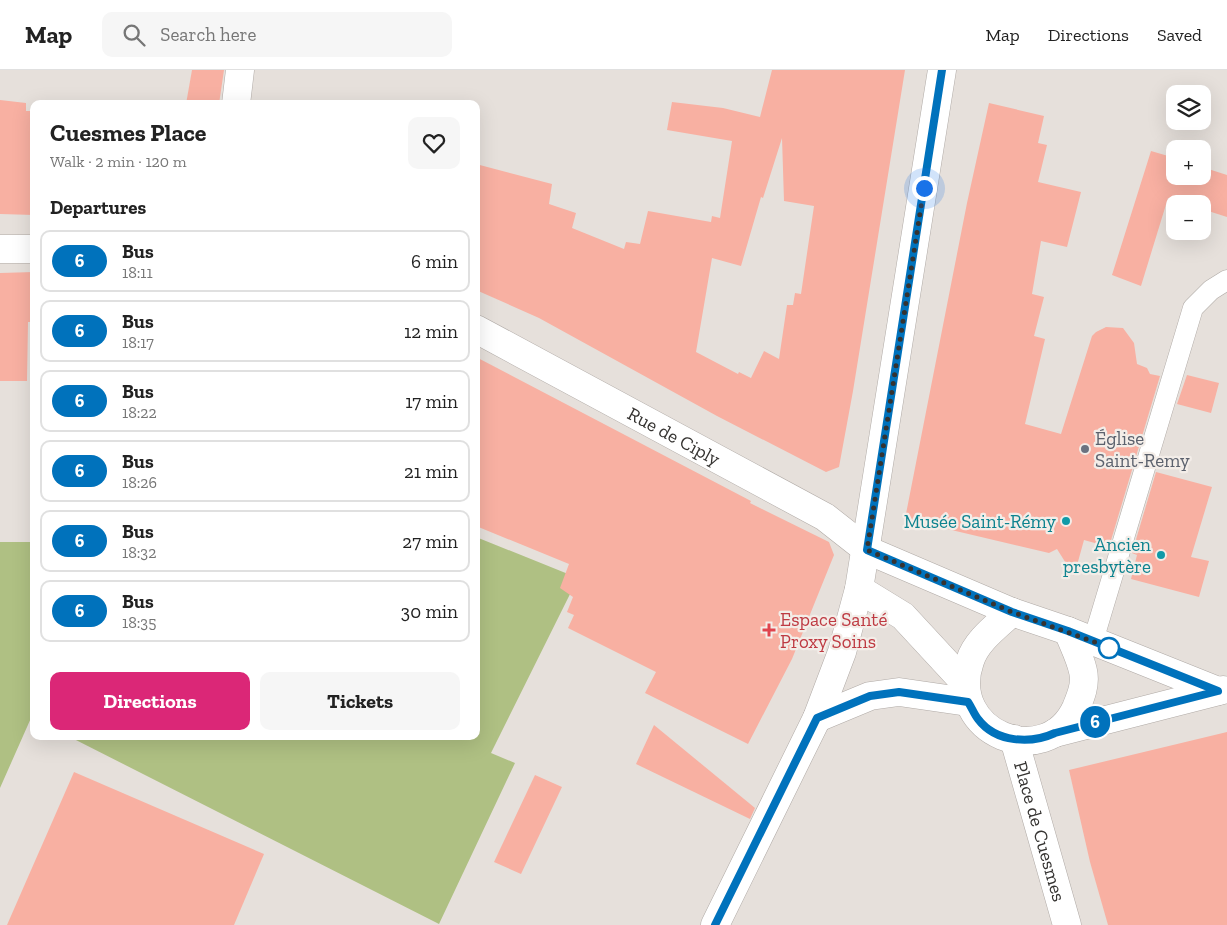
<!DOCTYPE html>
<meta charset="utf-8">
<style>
:root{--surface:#fff;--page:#f6f6f6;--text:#222;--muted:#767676;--line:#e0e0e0;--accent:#db2777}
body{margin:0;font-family:"Zilla Slab",serif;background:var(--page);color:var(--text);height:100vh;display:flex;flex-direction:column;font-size:19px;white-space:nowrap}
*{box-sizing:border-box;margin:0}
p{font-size:16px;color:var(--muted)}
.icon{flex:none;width:28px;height:28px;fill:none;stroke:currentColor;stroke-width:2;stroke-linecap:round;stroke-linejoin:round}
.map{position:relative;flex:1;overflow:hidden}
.details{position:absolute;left:30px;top:30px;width:450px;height:640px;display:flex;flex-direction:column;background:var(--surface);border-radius:10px;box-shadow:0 5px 20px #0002}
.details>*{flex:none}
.badge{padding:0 10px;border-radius:16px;font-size:18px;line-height:32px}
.controls{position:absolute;left:1166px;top:15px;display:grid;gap:10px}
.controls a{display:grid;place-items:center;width:45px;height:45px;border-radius:10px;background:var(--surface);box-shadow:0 5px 20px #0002;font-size:25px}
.you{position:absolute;width:25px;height:25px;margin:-12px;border:4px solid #fff;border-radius:50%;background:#1a73e8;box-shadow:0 0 0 8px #1a73e833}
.map>.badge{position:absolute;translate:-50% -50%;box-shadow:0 0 0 2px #fff}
h2{padding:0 20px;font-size:19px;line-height:45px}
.round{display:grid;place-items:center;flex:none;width:52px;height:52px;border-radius:10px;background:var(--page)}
.headline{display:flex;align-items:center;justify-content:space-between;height:85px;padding:0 20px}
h1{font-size:24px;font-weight:700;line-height:38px}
.button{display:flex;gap:10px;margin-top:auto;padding:10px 20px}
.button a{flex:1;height:58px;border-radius:10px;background:var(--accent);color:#fff;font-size:20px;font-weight:700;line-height:58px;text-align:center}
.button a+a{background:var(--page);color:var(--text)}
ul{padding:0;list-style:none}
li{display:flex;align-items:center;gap:15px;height:62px;margin:0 10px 8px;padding:0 10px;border:2px solid var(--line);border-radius:10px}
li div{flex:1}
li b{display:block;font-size:19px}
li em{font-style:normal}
li .badge{min-width:55px;font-weight:700;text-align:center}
header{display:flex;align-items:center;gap:30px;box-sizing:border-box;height:70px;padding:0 25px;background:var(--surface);border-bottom:1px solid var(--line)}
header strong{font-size:24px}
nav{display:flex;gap:28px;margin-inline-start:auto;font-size:18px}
.search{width:350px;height:45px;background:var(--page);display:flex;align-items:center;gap:12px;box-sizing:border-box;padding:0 18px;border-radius:10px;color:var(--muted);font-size:19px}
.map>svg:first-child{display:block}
.green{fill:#afc083}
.building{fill:#f8b0a2;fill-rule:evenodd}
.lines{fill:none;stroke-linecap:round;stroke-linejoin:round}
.service-casing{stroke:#b0aaa6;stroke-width:21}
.minor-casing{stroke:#b0aaa6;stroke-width:29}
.tertiary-casing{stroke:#b0aaa6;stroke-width:29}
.secondary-casing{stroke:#b0aaa6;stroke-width:29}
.service{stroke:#fff;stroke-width:20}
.minor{stroke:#fff;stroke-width:28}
.tertiary{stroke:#fff;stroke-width:28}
.secondary{stroke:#fff;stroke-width:28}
.line-casing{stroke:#fff;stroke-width:11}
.line{stroke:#0072bc;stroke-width:8}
.walk{stroke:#353331;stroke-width:5;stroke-dasharray:0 9}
.worship-dot{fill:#6b7280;stroke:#f3ede8;stroke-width:2}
.culture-dot{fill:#0f9aa8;stroke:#f3ede8;stroke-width:2}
.health-dot{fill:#e0444e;stroke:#f3ede8;stroke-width:2}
.stop-dot{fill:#fff;stroke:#0072bc;stroke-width:2.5}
.labels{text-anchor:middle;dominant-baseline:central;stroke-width:4.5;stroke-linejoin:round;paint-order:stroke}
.street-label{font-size:19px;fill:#353331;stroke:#f3ede8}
.worship-label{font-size:19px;fill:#5b616d;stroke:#f3ede8;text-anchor:start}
.culture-label{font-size:19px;fill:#0d838f;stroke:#f3ede8;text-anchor:end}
.health-label{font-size:19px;fill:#be3a42;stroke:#f3ede8;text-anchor:start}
</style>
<header>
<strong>Map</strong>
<div class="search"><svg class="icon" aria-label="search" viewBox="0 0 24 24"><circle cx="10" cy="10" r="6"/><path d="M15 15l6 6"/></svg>Search here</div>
<nav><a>Map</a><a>Directions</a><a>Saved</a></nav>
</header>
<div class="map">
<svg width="1227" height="855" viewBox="0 0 1227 855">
<rect width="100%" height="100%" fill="#e6e0db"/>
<!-- green -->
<g class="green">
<polygon points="476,467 578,508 491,683 515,693 439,854 68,666 476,666"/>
<polygon points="0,472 34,472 34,649 31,648 0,718"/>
</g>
<!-- building -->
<g class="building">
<polygon points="192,0 224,0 219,34 186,34"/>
<path d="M 772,0 L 905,0 L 853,321 L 839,397 L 826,402 L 717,346 L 539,248 L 476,220 L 476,94 L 552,114 L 549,134 L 576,143 L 572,158 L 624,179 L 626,172 L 640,174 L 648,141 L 711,152 L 712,146 L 720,148 L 732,71 L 667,60 L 672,32 L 723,38 L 760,47 ZM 782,68 L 784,131 L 814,136 L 801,224 L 795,223 L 793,235 L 787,235 L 779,289 L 764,281 L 751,308 L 739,302 L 738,304 L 696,282 L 712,188 L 741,196 L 761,127 L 763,128 Z"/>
<polygon points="0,30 26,33 26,41 34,41 34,145 0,144"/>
<polygon points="989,33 1044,46 1038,73 1047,75 1038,112 1081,122 1067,177 1041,171 1032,224 1044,227 1034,266 1045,269 1025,354 1061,364 1092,266 1096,262 1106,257 1123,258 1134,273 1137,294 1147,298 1150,304 1160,306 1109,477 1084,470 1074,506 1057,479 1049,483 905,449 967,133"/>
<polygon points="1151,81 1175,88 1175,106 1202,106 1202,97 1227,105 1227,147 1202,139 1202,134 1185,134 1168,128 1141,216 1112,205"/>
<polygon points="34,202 34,252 28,252 27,311 0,311 0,203"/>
<polygon points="476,287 751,431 750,433 829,472 834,485 792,589 748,674 645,623 656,602 568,558 574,545 567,542 573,527 560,518 569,494 476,456"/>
<polygon points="1187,305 1219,313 1211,343 1177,334"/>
<polygon points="1156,402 1212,417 1191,487 1209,491 1199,527 1131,509 1137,485 1132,483"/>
<polygon points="654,655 755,738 750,749 636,694"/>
<polygon points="1227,662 1227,855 1108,855 1090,792 1069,700"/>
<polygon points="74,702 264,784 234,855 7,855"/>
<polygon points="535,705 562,717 521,804 494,792"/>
</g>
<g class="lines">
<defs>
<polyline id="service" points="1093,571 1193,238 1211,220 1227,210"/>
<polyline id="minor" points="236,34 240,0"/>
<g id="tertiary">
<polyline points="0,179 34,179"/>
<path id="s1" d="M 476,259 L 825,447 L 867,480 L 1012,542 L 1068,561 L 1218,621"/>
<polyline points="859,519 903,546 965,613"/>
<path d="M 1012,542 C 997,556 976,571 970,591 C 945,663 1046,703 1076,638 C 1081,626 1086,614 1083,601 C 1080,587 1073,574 1068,561"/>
<polyline points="817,648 870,626 899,622 968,632"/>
<polyline points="1055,663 1223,620"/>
<path id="s2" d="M 1014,669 L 1067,855"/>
</g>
<polyline id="secondary" points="715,855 817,648 842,582 859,519 942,0"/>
</defs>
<!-- service casing -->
<use href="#service" class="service-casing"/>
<!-- minor casing -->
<use href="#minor" class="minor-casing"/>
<!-- tertiary casing -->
<use href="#tertiary" class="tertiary-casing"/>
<!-- secondary casing -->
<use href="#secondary" class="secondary-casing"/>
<!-- service -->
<use href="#service" class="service"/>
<!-- minor -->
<use href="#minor" class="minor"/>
<!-- tertiary -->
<use href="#tertiary" class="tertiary"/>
<!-- secondary -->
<use href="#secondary" class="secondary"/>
</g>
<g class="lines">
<defs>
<path id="line" d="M 715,855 L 817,648 L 870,626 L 899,622 L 968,632 C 972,638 974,644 978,649 C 996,673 1031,674 1055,663 L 1218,621 L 1068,561 L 1012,542 L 867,480 L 942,0"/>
</defs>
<!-- line casing -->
<use href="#line" class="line-casing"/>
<!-- line -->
<use href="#line" class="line"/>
<!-- walk -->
<polyline class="walk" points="924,118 867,480 1012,542 1111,578 1109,578"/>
</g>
<!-- markers -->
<circle class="worship-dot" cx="1085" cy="379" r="5"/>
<g class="culture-dot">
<circle cx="1066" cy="451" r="5"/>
<circle cx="1161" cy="485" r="5"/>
</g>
<path class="health-dot" d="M766.5 552.5h5v5h5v5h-5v5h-5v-5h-5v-5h5z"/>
<circle class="stop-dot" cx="1109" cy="578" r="10"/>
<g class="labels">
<!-- street labels -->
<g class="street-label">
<text stroke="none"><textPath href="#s1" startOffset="225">Rue de Ciply</textPath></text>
<text stroke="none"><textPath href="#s2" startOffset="96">Place de Cuesmes</textPath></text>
</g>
<!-- worship labels -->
<g class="worship-label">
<text x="1095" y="368">Église<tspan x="1095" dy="22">Saint-Remy</tspan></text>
</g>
<!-- culture labels -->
<g class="culture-label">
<text x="1056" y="451">Musée Saint-Rémy</text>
<text x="1151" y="474">Ancien<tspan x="1151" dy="22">presbytère</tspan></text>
</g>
<!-- health labels -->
<g class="health-label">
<text x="780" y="549">Espace Santé<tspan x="780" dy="22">Proxy Soins</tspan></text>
</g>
</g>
</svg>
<div class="controls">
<a><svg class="icon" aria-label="layers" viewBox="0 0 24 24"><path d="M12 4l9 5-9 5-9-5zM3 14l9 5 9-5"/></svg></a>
<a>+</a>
<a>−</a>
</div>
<div class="you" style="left:924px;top:118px"></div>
<b class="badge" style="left:1095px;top:652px;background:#0072bc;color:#fff">6</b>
<section class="details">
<div class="headline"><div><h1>Cuesmes Place</h1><p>Walk · 2 min · 120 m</p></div><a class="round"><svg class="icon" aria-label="heart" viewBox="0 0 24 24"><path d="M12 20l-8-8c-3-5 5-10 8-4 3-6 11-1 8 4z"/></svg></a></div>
<h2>Departures</h2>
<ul>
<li><span class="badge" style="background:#0072bc;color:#fff">6</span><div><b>Bus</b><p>18:11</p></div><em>6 min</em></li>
<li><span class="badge" style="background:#0072bc;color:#fff">6</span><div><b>Bus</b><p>18:17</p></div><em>12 min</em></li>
<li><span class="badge" style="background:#0072bc;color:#fff">6</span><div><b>Bus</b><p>18:22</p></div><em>17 min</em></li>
<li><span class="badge" style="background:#0072bc;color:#fff">6</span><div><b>Bus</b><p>18:26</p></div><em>21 min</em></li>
<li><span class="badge" style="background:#0072bc;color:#fff">6</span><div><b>Bus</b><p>18:32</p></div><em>27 min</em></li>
<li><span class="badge" style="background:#0072bc;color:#fff">6</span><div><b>Bus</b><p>18:35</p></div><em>30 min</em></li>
</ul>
<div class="button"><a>Directions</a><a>Tickets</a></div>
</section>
</div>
